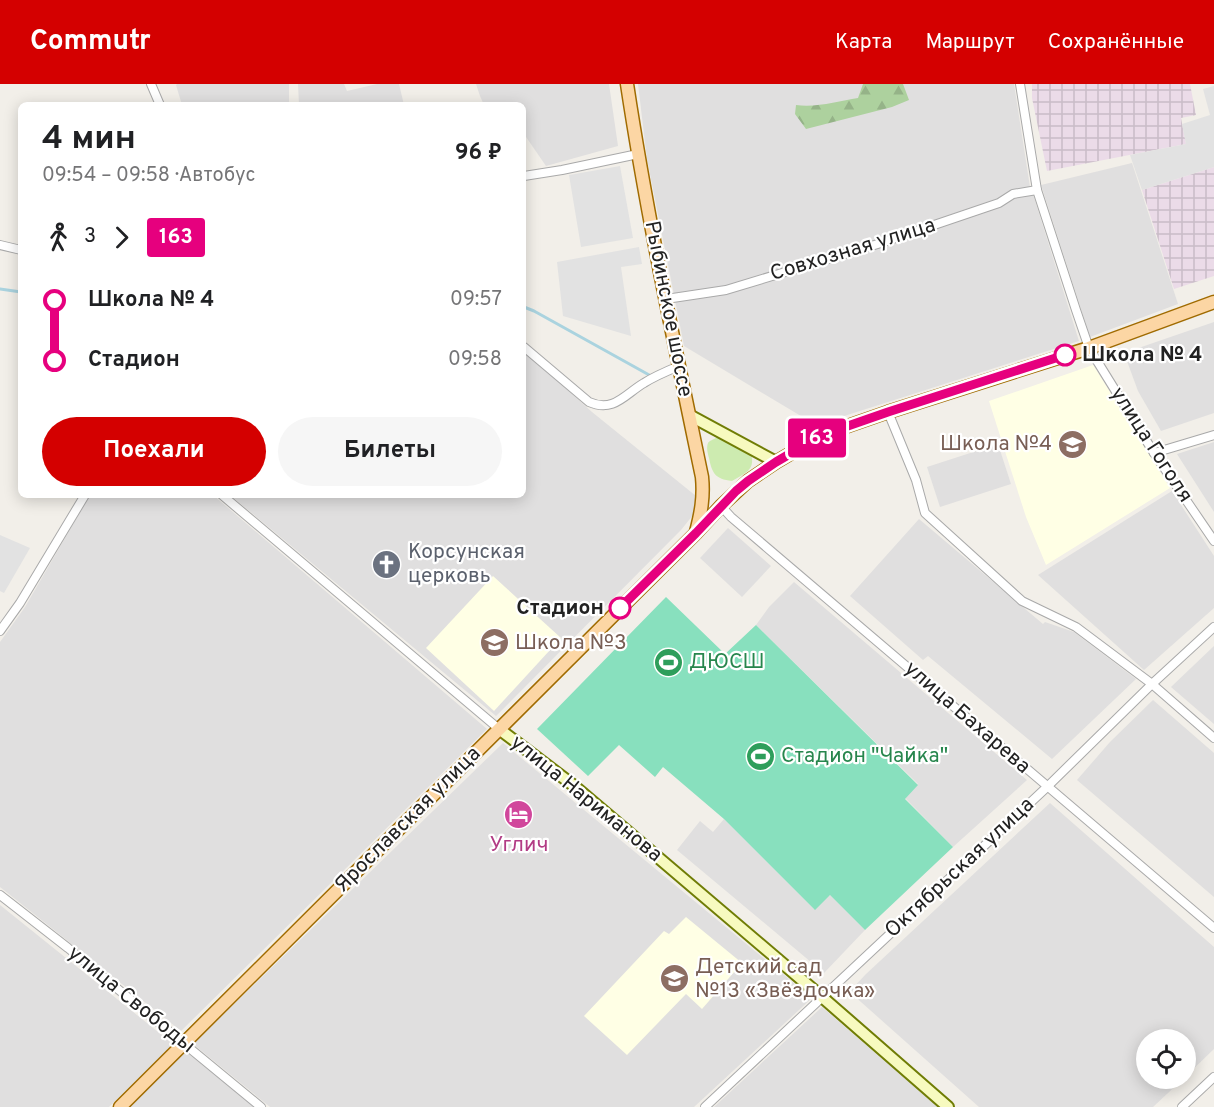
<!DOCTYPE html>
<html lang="ru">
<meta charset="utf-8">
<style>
:root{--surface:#fff;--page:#f6f6f6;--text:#202124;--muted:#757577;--accent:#d40000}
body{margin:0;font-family:Overpass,sans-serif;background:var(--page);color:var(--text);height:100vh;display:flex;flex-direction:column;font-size:22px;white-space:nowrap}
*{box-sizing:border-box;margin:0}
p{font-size:20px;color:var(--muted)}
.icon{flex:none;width:33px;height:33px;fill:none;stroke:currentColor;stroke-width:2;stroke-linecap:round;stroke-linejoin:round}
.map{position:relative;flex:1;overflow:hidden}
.details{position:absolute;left:18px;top:18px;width:508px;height:396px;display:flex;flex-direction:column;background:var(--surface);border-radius:9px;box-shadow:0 3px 15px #0003}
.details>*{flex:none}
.badge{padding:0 12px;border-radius:4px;font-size:21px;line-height:39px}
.tools{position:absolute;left:1136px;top:945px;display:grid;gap:12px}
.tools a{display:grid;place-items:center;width:60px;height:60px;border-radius:50%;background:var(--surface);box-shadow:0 3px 15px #0003;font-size:30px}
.map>.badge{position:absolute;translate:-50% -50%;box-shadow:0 0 0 3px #fff}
.legs{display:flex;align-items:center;gap:9px;height:66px;padding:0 24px;font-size:20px}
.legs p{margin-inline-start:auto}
.headline{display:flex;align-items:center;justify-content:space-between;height:102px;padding:0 24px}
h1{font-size:33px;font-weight:700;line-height:45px}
.action{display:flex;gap:12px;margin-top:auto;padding:12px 24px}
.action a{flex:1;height:69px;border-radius:36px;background:var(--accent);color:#fff;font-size:24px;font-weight:700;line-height:69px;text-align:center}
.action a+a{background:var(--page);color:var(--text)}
ul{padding:0 24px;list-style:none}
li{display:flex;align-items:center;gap:21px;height:60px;font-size:22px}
li i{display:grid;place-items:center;width:9px;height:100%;margin:0 8px;background:currentColor}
li i::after{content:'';width:15px;height:15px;margin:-8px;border:4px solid;border-radius:50%;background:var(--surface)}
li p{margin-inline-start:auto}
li:first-child i{background:linear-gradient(#0000 50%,currentColor 0)}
li:last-child i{background:linear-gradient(currentColor 50%,#0000 0)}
header{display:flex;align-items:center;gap:36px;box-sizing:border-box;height:84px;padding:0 30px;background:var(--accent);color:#fff}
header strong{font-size:28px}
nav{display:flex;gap:33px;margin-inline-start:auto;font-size:21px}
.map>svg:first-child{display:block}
.residential{fill:#e0dfdf}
.industrial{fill:url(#industrial-grid)}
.education{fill:#ffffe5}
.grass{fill:#cdebb0}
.forest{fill:url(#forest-firs)}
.pitch{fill:#88e0be}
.parking{fill:#e2e2e2}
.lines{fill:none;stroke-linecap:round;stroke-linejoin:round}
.stream{stroke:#aad3df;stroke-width:3}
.minor-casing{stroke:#a9a9a9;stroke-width:10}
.secondary-casing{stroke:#707d05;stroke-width:14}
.primary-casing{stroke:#a06b00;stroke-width:15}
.minor{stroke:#fff;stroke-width:8}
.secondary{stroke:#f7fabf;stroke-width:10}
.primary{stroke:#fcd6a4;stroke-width:12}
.line-1-casing{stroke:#fff;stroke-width:14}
.line-1{stroke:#e6007e;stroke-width:9}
.stop-1-dot{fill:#fff;stroke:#e6007e;stroke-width:3}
.labels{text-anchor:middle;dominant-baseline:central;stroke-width:4.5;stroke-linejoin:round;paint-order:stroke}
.street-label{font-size:21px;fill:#222;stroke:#fff}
.stop-label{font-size:21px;font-weight:bold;fill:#222;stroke:#fff;text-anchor:start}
.education-label{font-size:21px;fill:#785e54;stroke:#fff;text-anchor:start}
.worship-label{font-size:21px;fill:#5b616d;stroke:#fff;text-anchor:start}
.leisure-label{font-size:21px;fill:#27864d;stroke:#fff;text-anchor:start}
.hotel-label{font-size:21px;fill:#b23c85;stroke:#fff}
</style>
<header>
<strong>Commutr</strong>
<nav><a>Карта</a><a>Маршрут</a><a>Сохранённые</a></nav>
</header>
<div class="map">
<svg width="1214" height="1023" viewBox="0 0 1214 1023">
<defs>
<pattern id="industrial-grid" width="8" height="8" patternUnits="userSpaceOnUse" patternTransform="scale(1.5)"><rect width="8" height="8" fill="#ebdbe8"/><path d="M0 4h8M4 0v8" fill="none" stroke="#c9bcc7"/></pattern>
<pattern id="forest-firs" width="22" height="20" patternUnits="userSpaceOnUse" patternTransform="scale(1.5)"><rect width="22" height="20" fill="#add19e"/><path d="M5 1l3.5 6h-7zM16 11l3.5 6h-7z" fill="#95b388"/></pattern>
</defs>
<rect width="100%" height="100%" fill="#f2efe9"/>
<!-- residential -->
<g class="residential">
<polygon points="177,0 289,0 289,21 182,21 176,1"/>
<polygon points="298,0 344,0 347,7 377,0 399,0 404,21 299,21"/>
<polygon points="476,0 609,0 618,62 546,82 524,50 524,21 484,21 480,12"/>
<polygon points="638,0 1014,0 1030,103 1012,106 997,115 879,155 725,203 674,211 647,75"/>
<polygon points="1132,79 1178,220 1090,253 1041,101"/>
<polygon points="1033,110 1079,257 816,341 684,262 675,216 883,161 1002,122 1015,113"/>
<polygon points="1214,238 1214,329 1161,347 1138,307 1124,269"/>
<polygon points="524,267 592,328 696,412 693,431 681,446 496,632 230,411 524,411"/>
<polygon points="1214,358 1214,428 1177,370"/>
<polygon points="998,360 1011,400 940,423 927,383"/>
<polygon points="1172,407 1214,472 1214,524 1144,586 1038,491"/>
<polygon points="90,411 213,411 487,645 181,947 0,803 0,558 25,523"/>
<polygon points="919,435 1043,540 1045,538 1074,548 1136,595 1052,675 928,572 923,576 850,512"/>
<polygon points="728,444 771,482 742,513 700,474"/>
<polygon points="794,498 1027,696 953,763 905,714 918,700 756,541 769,523"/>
<polygon points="1214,562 1214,640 1171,603"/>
<polygon points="1153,616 1214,669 1214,813 1077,696 1110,658"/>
<polygon points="503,659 812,914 694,1023 270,1023 193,960"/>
<polygon points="1050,719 1214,863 1214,965 1185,993 1185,956 1146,956 1146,994 1183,995 1153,1023 979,1023 852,910 850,907 866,890"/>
<polygon points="724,735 814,825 830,811 865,846 824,889 677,766 700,737 713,748"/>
<polygon points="0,821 173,960 109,1023 0,1023"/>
<polygon points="822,923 938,1023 714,1023"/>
<polygon points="185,967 254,1023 129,1023"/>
</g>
<!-- industrial -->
<g class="industrial">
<polygon points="1032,0 1190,0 1196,31 1181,34 1186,60 1047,87 1032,14"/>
<polygon points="1214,83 1214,192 1174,205 1142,106"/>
</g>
<!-- education -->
<g class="education">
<polygon points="1093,281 1170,404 1046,481 1026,433 989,317"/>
<polygon points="493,492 561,554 494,627 426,564"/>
<polygon points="686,833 742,879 702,925 686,910 627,971 584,932 664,847 669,850"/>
</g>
<!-- grass -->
<path class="grass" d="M 716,354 L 720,354 L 751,370 C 756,386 744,390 732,397 C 715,395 712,389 709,374 C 708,370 706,364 708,359 C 709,357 714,355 716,354 Z"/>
<!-- forest -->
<path class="forest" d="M 863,0 L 903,0 L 909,16 L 892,23 L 806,45 L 795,30 L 796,21 C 816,24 839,17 858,14 Z"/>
<!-- pitch -->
<polygon class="pitch" points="666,513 725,570 756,541 918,701 905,715 953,763 865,846 830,811 815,826 724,735 663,683 655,693 619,661 588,692 537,645"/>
<!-- parking -->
<g class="parking">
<polygon points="1214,2 1214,83 1142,106 1130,71 1186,60 1182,40 1210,31 1203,5"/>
<polygon points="620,82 633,154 581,163 569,91"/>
<polygon points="639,163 642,180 621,183 631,252 563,232 557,178"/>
<polygon points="0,451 30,464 4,509 0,507"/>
</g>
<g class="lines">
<!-- stream -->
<g class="stream">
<polyline points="0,205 21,208"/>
<polyline points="524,223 534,227 651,292"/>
</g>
<defs>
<g id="minor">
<polyline points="151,0 160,21"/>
<polyline points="1020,0 1037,106 1076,226 1089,264 1154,369 1214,457"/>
<polyline points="524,92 562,86 638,70"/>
<polyline points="0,161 21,166"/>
<polyline points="666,215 726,206 881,159 999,119 1013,110 1037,106"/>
<path d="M 524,263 L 589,318 C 614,329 625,310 644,299 C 655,292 667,287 679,282"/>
<polyline points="888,328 916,396 925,429 1022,517 1076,543 1152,600 1214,654"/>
<polyline points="1154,369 1214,351"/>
<polyline points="222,411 499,645"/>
<polyline points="721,422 731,433 1214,844"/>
<polyline points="0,547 20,519 85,411"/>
<polyline points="0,811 68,864 261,1023"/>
<polyline points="705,1023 1047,703 1152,600 1214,543"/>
<polyline points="1182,1023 1214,993"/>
</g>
<g id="secondary">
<polyline points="689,331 776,378"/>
<polyline points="499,645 573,701 822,913 948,1023"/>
</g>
<g id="primary">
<path d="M 627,0 C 647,132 675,263 702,393 C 704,413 701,429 696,448"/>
<polyline points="120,1023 696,449 721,422 748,397 776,378 822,351 888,328 1089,264 1214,218"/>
</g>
</defs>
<!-- minor casing -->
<use href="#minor" class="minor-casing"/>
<!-- secondary casing -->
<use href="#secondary" class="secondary-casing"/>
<!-- primary casing -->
<use href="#primary" class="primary-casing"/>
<!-- minor -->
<use href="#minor" class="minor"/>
<!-- secondary -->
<use href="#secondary" class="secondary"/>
<!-- primary -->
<use href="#primary" class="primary"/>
</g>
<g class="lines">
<defs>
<polyline id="line-1" points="620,524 696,449 736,407 748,397 776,378 822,351 888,328 1065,271"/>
</defs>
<!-- line-1 casing -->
<use href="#line-1" class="line-1-casing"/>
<!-- line-1 -->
<use href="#line-1" class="line-1"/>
</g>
<!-- icons -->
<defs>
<symbol id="school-disc" viewBox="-11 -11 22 22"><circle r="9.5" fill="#8d6e63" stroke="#fff"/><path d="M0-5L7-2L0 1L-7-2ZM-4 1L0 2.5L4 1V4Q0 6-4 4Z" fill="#fff"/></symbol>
<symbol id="church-disc" viewBox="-11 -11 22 22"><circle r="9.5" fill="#6b7280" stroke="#fff"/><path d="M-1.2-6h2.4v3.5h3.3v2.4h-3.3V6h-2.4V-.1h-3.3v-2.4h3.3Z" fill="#fff"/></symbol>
<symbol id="stadium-disc" viewBox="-11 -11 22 22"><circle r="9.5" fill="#2e9e5b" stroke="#fff"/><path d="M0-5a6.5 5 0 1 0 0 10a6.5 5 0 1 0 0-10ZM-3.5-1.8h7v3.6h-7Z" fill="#fff"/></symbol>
<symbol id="hotel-disc" viewBox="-11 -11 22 22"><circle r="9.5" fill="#d1479c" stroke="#fff"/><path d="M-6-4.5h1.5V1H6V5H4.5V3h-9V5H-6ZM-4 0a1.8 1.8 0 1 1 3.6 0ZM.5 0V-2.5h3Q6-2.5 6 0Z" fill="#fff"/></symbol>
</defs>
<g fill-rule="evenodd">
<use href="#school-disc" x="1056" y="344" width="33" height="33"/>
<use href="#church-disc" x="370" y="464" width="33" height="33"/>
<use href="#school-disc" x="478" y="542" width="33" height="33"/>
<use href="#stadium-disc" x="652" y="562" width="33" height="33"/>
<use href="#stadium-disc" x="744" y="656" width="33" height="33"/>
<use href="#hotel-disc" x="502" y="714" width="33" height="33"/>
<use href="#school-disc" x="658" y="878" width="33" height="33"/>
</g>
<!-- markers -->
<g class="stop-1-dot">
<circle cx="1065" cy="271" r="10"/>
<circle cx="620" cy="524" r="10"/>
</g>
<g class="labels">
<!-- street labels -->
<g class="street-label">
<text transform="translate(853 166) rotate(-17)">Совхозная улица</text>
<text transform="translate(668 225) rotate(79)">Рыбинское шоссе</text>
<text transform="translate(1151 361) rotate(57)">улица Гоголя</text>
<text transform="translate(967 634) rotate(41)">улица Бахарева</text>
<text transform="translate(586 715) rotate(39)">улица Нариманова</text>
<text transform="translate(408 736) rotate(-45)">Ярославская улица</text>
<text transform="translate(960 784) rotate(-43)">Октябрьская улица</text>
<text transform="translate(131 916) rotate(39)">улица Свободы</text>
</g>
<!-- stop labels -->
<g class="stop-label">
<text x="1082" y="271">Школа № 4</text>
<text x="604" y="524" text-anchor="end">Стадион</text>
</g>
<!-- education labels -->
<g class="education-label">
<text x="1052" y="360" text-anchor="end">Школа №4</text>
<text x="515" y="559">Школа №3</text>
<text x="695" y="883">Детский сад<tspan x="695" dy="24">№13 «Звёздочка»</tspan></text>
</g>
<!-- worship labels -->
<g class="worship-label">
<text x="408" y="468">Корсунская<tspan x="408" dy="24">церковь</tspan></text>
</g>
<!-- leisure labels -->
<g class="leisure-label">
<text x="689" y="578">ДЮСШ</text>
<text x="781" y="672">Стадион "Чайка"</text>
</g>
<!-- hotel labels -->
<g class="hotel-label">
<text x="519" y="761">Углич</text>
</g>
</g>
</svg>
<div class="tools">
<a><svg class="icon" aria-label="locate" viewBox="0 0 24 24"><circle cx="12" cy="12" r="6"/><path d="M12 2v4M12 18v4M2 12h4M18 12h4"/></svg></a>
</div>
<b class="badge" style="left:817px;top:354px;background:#e6007e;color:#fff">163</b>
<section class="details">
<div class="headline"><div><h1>4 мин</h1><p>09:54 – 09:58 · Автобус</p></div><b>96 ₽</b></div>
<div class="legs"><svg class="icon" aria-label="walk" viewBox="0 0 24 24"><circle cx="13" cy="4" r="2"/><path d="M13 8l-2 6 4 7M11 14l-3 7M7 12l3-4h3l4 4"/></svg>3<svg class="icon" aria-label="forward" viewBox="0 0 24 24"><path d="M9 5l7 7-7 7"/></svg><b class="badge" style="background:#e6007e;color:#fff">163</b></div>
<ul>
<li><i style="color:#e6007e"></i><b>Школа № 4</b><p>09:57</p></li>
<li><i style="color:#e6007e"></i><b>Стадион</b><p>09:58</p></li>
</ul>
<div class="action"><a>Поехали</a><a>Билеты</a></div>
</section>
</div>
